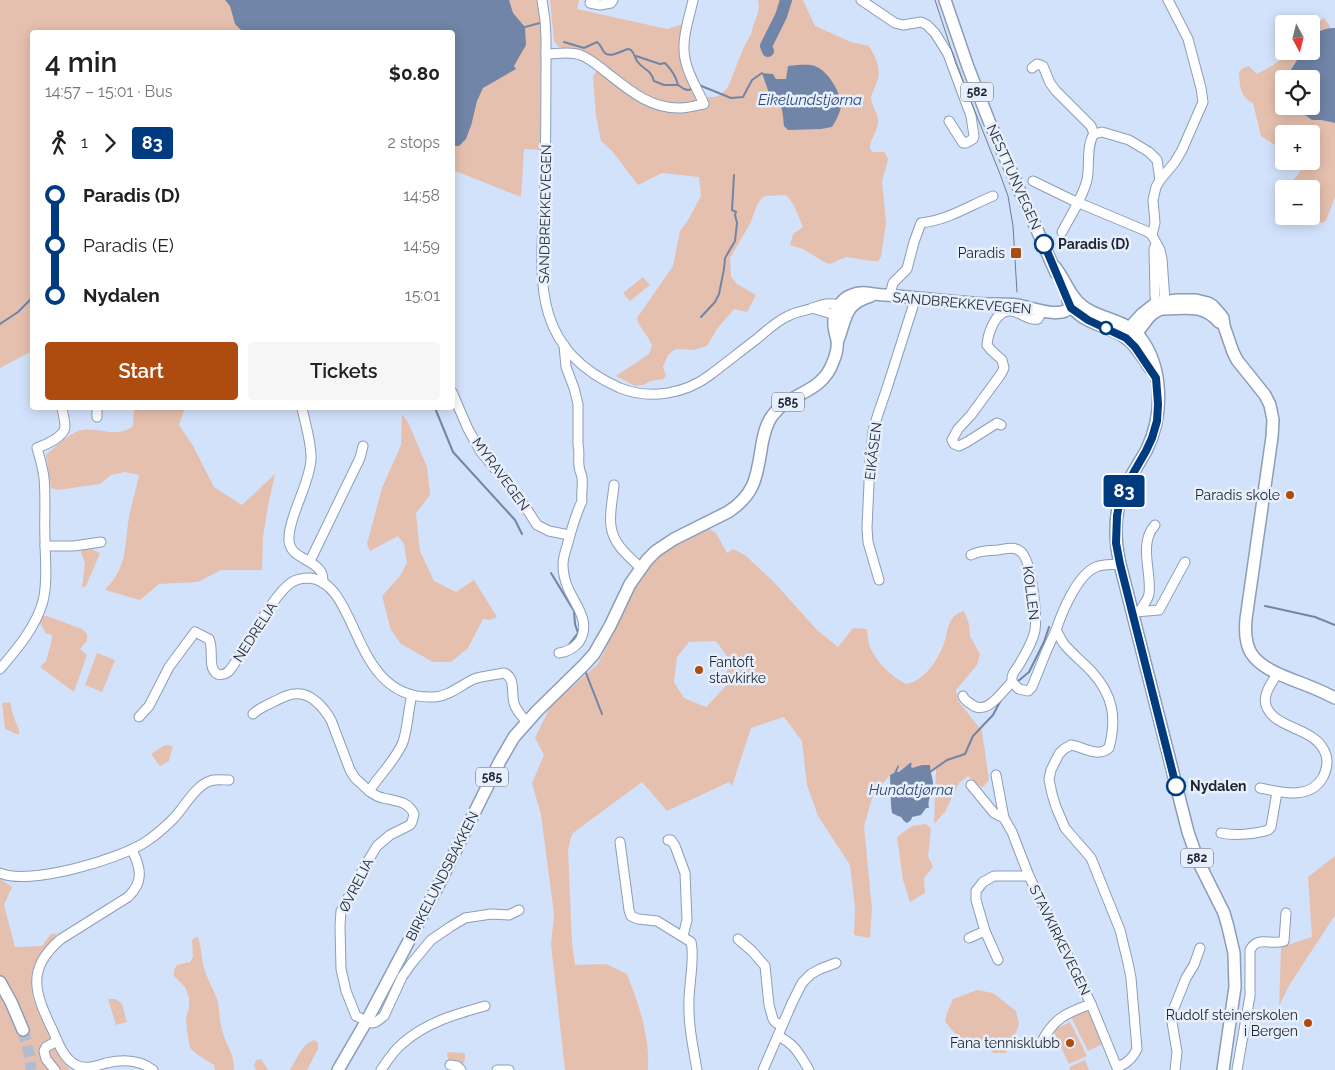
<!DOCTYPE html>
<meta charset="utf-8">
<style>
:root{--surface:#fff;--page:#f6f6f6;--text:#202124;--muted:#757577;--accent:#ae4c10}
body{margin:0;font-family:Raleway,sans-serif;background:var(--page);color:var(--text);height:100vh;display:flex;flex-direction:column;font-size:19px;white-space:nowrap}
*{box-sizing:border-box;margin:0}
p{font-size:16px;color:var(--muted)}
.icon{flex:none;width:28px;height:28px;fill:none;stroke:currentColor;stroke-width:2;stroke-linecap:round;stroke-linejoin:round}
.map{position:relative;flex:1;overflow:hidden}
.details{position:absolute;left:30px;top:30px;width:425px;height:380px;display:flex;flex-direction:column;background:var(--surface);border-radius:5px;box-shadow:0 2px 12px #0003}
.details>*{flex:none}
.badge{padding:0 10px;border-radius:4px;font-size:18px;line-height:32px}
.needle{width:32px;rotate:173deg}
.fabs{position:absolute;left:1275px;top:15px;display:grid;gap:10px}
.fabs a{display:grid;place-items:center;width:45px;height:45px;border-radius:5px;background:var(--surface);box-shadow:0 2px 12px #0003;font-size:25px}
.map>.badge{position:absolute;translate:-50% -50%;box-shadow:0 0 0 2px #fff}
.legs{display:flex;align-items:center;gap:8px;height:55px;padding:0 15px;font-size:16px}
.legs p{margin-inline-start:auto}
.head{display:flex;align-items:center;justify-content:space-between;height:85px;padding:0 15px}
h1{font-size:28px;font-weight:600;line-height:38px}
.cta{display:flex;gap:10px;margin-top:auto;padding:10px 15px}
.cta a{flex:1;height:58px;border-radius:5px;background:var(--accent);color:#fff;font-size:20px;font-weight:600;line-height:58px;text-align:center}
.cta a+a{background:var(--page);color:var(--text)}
ul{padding:0 15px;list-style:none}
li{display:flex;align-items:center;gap:18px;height:50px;font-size:19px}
li i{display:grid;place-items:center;width:8px;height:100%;margin:0 6px;background:currentColor}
li i::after{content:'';width:12px;height:12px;margin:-6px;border:4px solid;border-radius:50%;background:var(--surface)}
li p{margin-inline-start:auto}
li:first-child i{background:linear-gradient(#0000 50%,currentColor 0)}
li:last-child i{background:linear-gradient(currentColor 50%,#0000 0)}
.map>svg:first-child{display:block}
.green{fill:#e6c0ae;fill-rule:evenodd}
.water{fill:#7185a8}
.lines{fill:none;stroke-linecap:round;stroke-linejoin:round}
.stream{stroke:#7185a8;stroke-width:2}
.river{stroke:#7185a8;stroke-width:12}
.major-tunnel{stroke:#afbcd2;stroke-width:11;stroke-dasharray:11 5.5;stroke-linecap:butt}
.minor-casing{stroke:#8c9dba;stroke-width:11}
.major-casing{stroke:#8c9dba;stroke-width:14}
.minor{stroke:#fff;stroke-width:9}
.major{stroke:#fff;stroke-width:11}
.tram{stroke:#717b8d;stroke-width:1}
.line-1-casing{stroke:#fff;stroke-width:11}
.line-1{stroke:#003b80;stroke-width:8}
.stop-1-dot{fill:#fff;stroke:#003b80;stroke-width:2.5}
.poi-dot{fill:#ae4c10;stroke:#e7effc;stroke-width:2}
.labels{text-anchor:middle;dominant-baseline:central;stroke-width:5;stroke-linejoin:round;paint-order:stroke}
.shield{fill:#e7effc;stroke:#5a626d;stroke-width:1}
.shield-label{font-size:12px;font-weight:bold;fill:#1e2530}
.street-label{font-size:14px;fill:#1e2530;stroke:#e7effc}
.stop-label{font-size:14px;font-weight:bold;fill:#1e2530;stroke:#e7effc;text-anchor:start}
.poi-label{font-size:14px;fill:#1e2530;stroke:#e7effc;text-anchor:end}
.water-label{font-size:15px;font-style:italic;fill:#2e4a79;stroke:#e7effc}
</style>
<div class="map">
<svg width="1335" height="1070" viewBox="0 0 1335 1070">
<rect width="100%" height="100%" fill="#d3e2fb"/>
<!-- green -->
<g class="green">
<polygon points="0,0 539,0 541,26 540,150 524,149 521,197 453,170 452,32 32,32 32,351 0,368"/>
<path d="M 550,0 L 579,0 L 577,9 L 667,29 L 690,22 L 685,44 L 686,69 L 704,97 L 715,97 L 720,95 L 728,87 L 743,49 L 751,34 L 754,23 L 758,13 L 759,6 L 758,0 L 803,0 L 815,26 L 851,42 L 869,46 C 876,58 882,69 877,82 C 875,87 872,93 871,97 C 871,106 879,114 878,123 C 877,132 870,139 870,149 L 873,152 L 884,152 L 886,154 L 888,160 L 882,181 L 886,223 L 881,257 L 878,261 L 872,261 L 846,257 L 830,264 L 824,262 L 803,249 L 790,245 L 793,234 L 803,227 C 798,216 795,204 786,195 L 765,196 L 762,198 L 757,205 L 750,224 L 730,258 L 731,277 L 737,284 L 756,295 L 747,312 L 734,309 L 717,329 L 707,346 L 693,350 L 680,349 L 674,350 L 668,355 L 663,367 L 666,376 L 663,379 L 651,381 L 643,385 L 635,386 L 616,376 L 649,354 L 652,346 C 649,335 639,329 637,318 L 673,266 L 680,231 L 688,220 L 701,196 L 699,177 L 662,173 L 638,185 L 612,151 L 601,141 L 596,116 L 593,77 L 601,62 L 590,54 L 559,47 L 554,41 ZM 797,65 L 816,66 L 826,74 L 836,88 L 821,129 L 788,129 L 782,108 L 763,73 L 768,74 L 776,79 L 787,79 Z"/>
<polygon points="1324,18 1331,28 1322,29 1311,41 1311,27"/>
<path d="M 1287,51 L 1303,51 L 1288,73 L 1287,79 L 1284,79 L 1284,106 L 1298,106 C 1306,121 1320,119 1335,123 L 1335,197 L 1326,221 L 1321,223 L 1317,220 L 1313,205 L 1311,203 L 1311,189 L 1287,189 L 1301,170 L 1301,161 L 1311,161 L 1311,134 L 1284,134 L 1284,149 L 1273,144 L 1261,136 L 1253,103 C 1239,96 1240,85 1239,72 L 1243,68 L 1249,66 L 1257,74 C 1267,68 1281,63 1287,51 Z"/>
<polygon points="643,277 650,285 630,301 623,293"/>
<path d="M 134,408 L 185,408 L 179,425 L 192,444 L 214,487 L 242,505 L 275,474 L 268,506 L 263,537 L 262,570 L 221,570 L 198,582 L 159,584 L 140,600 L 105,590 C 128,566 124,547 129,517 C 132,503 136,489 139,475 L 125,472 L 111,475 L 100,484 L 58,490 L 51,488 L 46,455 C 53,448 73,431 82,430 C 99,427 116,439 133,426 Z"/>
<polygon points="402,415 408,422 427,467 430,495 416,513 420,551 434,581 456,592 474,580 497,617 490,620 483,619 468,648 451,662 433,662 401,644 391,630 382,596 400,576 407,563 404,544 398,536 370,551 367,544 382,488 401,445"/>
<path d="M 710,529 L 716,533 L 727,553 L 733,549 L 745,555 L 773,581 L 818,631 L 838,647 L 853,628 L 867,629 C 868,636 868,644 871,649 C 878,664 892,677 906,684 C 909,683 914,682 917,680 C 929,673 938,658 943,646 C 949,632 946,616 964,611 L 969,624 L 970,636 L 980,654 L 977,665 L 956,690 L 958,701 L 982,731 L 989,780 L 982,788 L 968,776 L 959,783 L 945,812 L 934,824 L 936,769 L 930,772 L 912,768 L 910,763 L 899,772 L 897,772 L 899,768 L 895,770 L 894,773 L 890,775 L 873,795 L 864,826 L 872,909 L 870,938 L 854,935 L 855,908 L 850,865 L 818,816 L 807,785 L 802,741 L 784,717 L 751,728 L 732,786 L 729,782 L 667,811 L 642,782 L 573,833 L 571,837 L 568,850 L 572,943 L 575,965 L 606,964 L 627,974 C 639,1005 650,1036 648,1070 L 565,1070 L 551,944 L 554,914 L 541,815 L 532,783 L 544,755 L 535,738 L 551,705 L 598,664 L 642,574 L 660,555 L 673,546 L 702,531 ZM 716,641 L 729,659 L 725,687 L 706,707 L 684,698 L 674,682 L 677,657 L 689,642 Z"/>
<polygon points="88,548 100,553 86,586 82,587 85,563 81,552 81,549"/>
<polygon points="42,616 47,616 82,629 87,634 87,641 80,649 87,655 74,692 40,667 46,661 51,644 52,635 45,633 44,629 39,622"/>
<polygon points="97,653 115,660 102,692 85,685"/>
<polygon points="10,702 13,715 19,730 19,735 5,729 2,703"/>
<polygon points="165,745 173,746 169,761 160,766 151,754"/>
<polygon points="926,824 931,829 928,856 933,867 924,878 925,893 910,902 903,880 897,837 912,826"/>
<polygon points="1335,856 1335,915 1290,984 1279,1006 1281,947 1312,937 1308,877"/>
<polygon points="0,879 12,887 4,905 15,947 42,946 51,934 57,934 43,953 32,973 33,998 57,1050 70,1070 0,1070"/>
<path d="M 196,937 L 198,937 C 202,948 201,959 205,971 C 208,981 214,990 217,999 C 220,1009 219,1020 222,1030 C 225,1043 235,1055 234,1070 L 215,1070 L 214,1065 L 198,1055 L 190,1048 L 187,1031 L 186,1018 L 189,1007 L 189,997 L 185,987 L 174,976 L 174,970 L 177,965 L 190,962 L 193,957 L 192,940 Z"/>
<path d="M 977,990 L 993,993 L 1016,1011 L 1019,1024 L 1012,1044 L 1006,1053 L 993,1053 L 986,1043 C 980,1041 976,1041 970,1041 C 959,1041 951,1029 945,1021 L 947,1013 L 953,999 Z"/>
<polygon points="108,999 116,999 122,1004 127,1022 116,1025"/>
<polygon points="1088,1009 1105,1043 1088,1051 1071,1017"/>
<polygon points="1070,1022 1087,1056 1069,1064 1053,1030"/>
<path d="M 314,1040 L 318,1043 L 318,1049 L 307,1070 L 290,1070 C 297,1059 302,1044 314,1040 Z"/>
<polygon points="447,1052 465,1053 465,1060 462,1066 449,1069"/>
<polygon points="261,1059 268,1070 256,1070 254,1066 256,1060"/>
<polygon points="1085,1060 1089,1070 1070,1070 1069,1067"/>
</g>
<!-- water -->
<g class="water">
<polygon points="225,0 509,0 513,13 525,27 526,45 514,66 516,69 483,88 477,101 471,126 470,128 466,139 459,146 453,146 452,32 243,32 235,24 230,6"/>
<path d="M 1333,28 L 1335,28 L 1335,123 L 1321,120 L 1312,120 L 1301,112 L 1298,106 L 1311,106 L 1311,79 L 1287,79 L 1288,74 L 1303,51 L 1311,51 C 1311,35 1318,29 1333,28 Z"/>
<path d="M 797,65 C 803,65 812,64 817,67 C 828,72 839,90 841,102 C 842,111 836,120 832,127 L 821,129 L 788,130 L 784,126 C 783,113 782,99 769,93 L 762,73 L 773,74 L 776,79 L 786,79 L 788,66 Z"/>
<path d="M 910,763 L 912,763 L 911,766 L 912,768 L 922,765 L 930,765 C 930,773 934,780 933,788 C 931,795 927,801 929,808 L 926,808 L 921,815 L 912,817 L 911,820 L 907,823 L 904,821 L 901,817 L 898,816 L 892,813 L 891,805 L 890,775 L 894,773 L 898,765 L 899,766 L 897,772 L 899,772 Z"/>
</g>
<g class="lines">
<!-- stream -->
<g class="stream">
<polyline points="525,27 540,23"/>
<path d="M 564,42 L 584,48 L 597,42 C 601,45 601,48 604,52 C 609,59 621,51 628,49 L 631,50 C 634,53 635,57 637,61 C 643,70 650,68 654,81 L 664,85 L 678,85 L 684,89 L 688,90 L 693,89"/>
<path d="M 636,56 L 660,64 L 665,63 C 672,70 676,76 678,85"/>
<polyline points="699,85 731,98 743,97 752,80 762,73"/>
<polyline points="701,317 715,302 719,294 724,269 725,258 735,241 737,223 735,215 736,212 732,210 734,175"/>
<polyline points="0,324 18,312 32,298"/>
<polyline points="435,408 453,452 515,520 522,534"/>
<polyline points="551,573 574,611 575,624 578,633 567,647"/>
<polyline points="1265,606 1315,617 1335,625"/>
<polyline points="586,673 602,714"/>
<polyline points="1017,682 1029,672 1044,642 1049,627"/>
<polyline points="930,772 947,760 965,754 973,736 993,715 1001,700"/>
</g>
<!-- river -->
<polyline class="river" points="768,51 766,46 781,16 786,0"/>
<!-- major-tunnel -->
<polyline class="major-tunnel" points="23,1030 30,1058 31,1070"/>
<defs>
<g id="minor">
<path d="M 542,0 L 545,20 L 546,38 C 546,85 546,132 545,178 C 543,265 522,345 620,388 C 650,400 685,394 710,375 C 726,363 742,350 758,338 C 767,330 777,321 788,316 C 795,312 803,311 810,309 C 822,305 826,302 839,305 L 842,308"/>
<polyline points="861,0 895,23 903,25 921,22 927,25 935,33 948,54 971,116 974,136 973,139 966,143 963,143 949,121"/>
<polyline points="590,3 600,5 611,3 613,0"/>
<path d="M 546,54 C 557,54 570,51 580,55 C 590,58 598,66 606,72 C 629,90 650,109 681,108 C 689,108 697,105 704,104 C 696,86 683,67 684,46 C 684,30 690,15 693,0"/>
<polyline points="1032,68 1037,64 1043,66 1050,83 1056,91 1091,126 1094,134"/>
<polyline points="1033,181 1072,200 1146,231 1152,235 1160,250 1162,259 1165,301 1162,309 1156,303 1155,295 1154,249 1156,244"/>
<path d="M 1062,232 C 1071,215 1082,199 1087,180 C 1090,166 1086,145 1094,134 L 1102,132 L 1129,140 L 1149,152 L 1157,160 L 1160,180"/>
<polyline points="1152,235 1155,223 1153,200 1156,187 1160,180 1175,162 1182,150 1203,102 1201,88 1188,39 1168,0"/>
<path d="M 890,295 L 893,283 L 907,269 L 914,242 L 921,223 C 948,220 969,206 993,196"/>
<polyline points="812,308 835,315 841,314"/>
<polyline points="452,392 468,429 481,452 521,500 537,525 549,531 569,535"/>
<polyline points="97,408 97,417"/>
<path d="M 302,408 C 305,423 312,444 311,460 C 309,486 288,517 289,541 C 291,559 313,558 321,572 C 323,575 323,579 323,583"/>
<path d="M 1001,425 L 997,423 L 967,442 L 959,446 L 954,444 L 952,440 L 958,429 L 971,415 L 1001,374 L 1004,368 L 1002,360 L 991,350 L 987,345 C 988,333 996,309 1011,311 C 1021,312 1028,321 1038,319 L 1042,311"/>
<path d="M 614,485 C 613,498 609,513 611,526 C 613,544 628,556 641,568"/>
<polyline points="45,546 74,546 101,542"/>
<path d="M 971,555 C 980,550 988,551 998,550 C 1006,549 1013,546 1020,551 C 1032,559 1037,615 1035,630 C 1033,642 1025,654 1019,665 C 1015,671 1011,674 1012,682 L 1019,689 L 1028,691 L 1032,687 L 1046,652 L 1056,630"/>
<polyline points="310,561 360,458 363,446"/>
<polyline points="879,580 868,542 867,528 870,461 873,431 877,417 887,388 916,297"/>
<path d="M 1140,611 C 1143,605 1148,600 1149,594 C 1152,572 1138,544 1155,525"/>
<polyline points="1135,612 1159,610 1185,562"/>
<path d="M 559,653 C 567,652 574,648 579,642 C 592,622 575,605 568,588 C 565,581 563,573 563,565 C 563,558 565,552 567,546 C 571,531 575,516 582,501 C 581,494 583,486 582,477 C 581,473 579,470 579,465 C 578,459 580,452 578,445 L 578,404 L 574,388 L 566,367 L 564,345"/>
<path d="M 0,669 C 17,649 36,627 43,601 C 48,581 45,560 45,540 C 44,519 46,499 44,478 C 43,468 40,458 37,448 C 45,445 64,437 65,427 C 65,421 63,414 62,408"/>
<path d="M 963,696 C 964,700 967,701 971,704 C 987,717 1001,692 1012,682"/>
<path d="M 253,714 C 259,708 266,706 273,702 C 280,699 287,694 295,694 C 311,692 324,708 331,720 L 350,770 L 355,778 L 369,791 C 379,776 397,758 403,742 C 408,727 408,710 412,695"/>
<path d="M 139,717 L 149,706 L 169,667 L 195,632 L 209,639 C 214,649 208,665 215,672 C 218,676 224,675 228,672 C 233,667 237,659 241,653 C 253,635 275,593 292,582 C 297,579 304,578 310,578 C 361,584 350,700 433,697 C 448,697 461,685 474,679 C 483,676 494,675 504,673 C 517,678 510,696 515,706 C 518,712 522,717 527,722"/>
<polyline points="996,775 1004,818 1012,832 1029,876 1091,1004 1118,1070"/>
<polyline points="971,785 994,813 1004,818"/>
<path d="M 1260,788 C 1280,792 1310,801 1323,777 C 1326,771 1328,762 1326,755 C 1317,727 1279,731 1267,708 C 1261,696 1272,682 1278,673"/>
<path d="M 369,791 C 373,794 378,797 383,798 C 396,801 408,801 414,814 L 412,822 L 410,825 L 390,835 L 377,846 L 366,864 L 341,911 L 340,926 L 341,969 L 346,991 L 356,1016 L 371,1023 L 376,1022 L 384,1016 L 402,977 L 411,964 L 431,940 L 450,927 L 465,918 L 491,914 L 509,915 L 519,910"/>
<path d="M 1221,833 C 1234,836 1256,834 1268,830 L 1271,827 L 1277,792"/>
<polyline points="668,840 671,840 675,846 685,873 687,920 683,936"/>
<path d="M 620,842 L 629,910 L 631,916 L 638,919 L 657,921 L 691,942 C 695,957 689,984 689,1000 C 688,1024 693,1047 697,1070"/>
<path d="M 132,850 C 141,868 144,882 128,897 L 61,939 C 25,969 35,994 53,1031 C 58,1043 64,1059 76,1065 C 85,1070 97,1066 106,1063 C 123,1059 139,1059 153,1070"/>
<path d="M 0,873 C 29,886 121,859 147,841 C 156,835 165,827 173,819 C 184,808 195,786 210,781 C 216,779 223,780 229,780"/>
<polyline points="969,938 985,931"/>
<polyline points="738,939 752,951 765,966 769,1005 773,1019 775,1022 782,1026"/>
<polyline points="998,960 985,931 976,900 976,891 983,882 994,876 1029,876"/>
<path d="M 778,1036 C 795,1044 800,1055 809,1070"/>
<path d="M 1041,1043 C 1054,1018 1066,1013 1091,1004"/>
<polyline points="450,1065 457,1066 461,1070"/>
<path d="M 1117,1067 C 1127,1064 1133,1058 1137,1049 L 1131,978 L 1128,963 L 1120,930 L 1091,858 L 1065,828 L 1056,807 L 1052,794 L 1049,779 L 1051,770 L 1059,754 L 1064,749 L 1071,745 C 1084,747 1097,758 1109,748 C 1117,718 1113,695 1092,672 C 1083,662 1072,654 1064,644 C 1061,640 1059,635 1056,630 C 1062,612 1077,575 1096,567 C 1103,564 1112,565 1120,564"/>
<polyline points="55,1070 46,1059 44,1051 46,1047 57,1041"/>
<path d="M 381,1070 C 387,1061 394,1050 403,1043 C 427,1022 456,1014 485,1006"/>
<polyline points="497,1070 509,1070"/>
<polyline points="763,1070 792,1003 802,983 811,974 820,969 836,963"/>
<polyline points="1175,1070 1177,1052 1172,1022 1172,1013 1186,978 1194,965 1200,948"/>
<path d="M 1237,1070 L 1250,996 L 1250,950 C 1258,935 1271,946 1284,941 L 1286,913"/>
</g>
<g id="major">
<polyline points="945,0 968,67 989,121 1056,273"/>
<path d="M 1055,267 C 1064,278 1068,292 1078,302 C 1094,319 1125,318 1140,337 C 1164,368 1163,416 1147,449 C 1138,466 1126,481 1120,500 C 1114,521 1115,542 1120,564 L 1188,832 L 1199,863 L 1224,913 L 1228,927 L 1234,953 L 1235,987 L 1223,1070"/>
<path d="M 1068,301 C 1079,324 1107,324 1126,338 C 1136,345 1143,358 1150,368"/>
<path d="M 1131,336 C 1144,330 1146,313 1162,309 C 1185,309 1202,303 1219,322"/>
<path d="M 1126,338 L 1133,324 L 1142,314 L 1156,303 L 1177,300 L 1196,300 L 1208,303 L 1213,306 L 1220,314 L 1223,318 L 1224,326 L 1233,352 L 1237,360 L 1265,395 L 1270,405 L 1273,420 L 1272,437 L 1246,619 C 1245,630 1245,643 1251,653 C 1262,671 1292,679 1311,687 C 1319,690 1327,694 1335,698"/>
<path d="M 838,340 C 847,317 844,304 871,296"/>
<polyline points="0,982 11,1002 23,1030"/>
<path d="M 338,1070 L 366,1022 L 440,882 L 500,761 L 514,737 L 537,711 L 584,665 L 594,654 L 610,626 L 630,584 L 647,560 L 656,551 L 674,539 L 728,512 C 756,494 757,475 762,444 C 764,434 766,424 772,416 C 789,392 822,394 833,362 C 836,355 838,347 837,340 C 836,335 834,330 834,325 C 833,313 840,299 852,295 C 862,290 874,295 885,295 C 914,297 943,301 972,303 C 987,305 1002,303 1017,305 C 1030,307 1049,315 1062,312 C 1068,311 1073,306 1077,302"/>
</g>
</defs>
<!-- minor casing -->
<use href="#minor" class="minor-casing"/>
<!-- major casing -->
<use href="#major" class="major-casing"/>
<!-- minor -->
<use href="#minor" class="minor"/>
<!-- major -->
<use href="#major" class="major"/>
<!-- tram -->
<polyline class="tram" points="935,0 956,64 1000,174 1008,196 1013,226 1017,292"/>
</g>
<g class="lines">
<defs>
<polyline id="line-1" points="1044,244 1071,308 1088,320 1126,338 1135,347 1156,378 1158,404 1157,421 1152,438 1146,451 1127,484 1120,499 1117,516 1116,543 1120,564 1176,786"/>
</defs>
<!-- line-1 casing -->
<use href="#line-1" class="line-1-casing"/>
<!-- line-1 -->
<use href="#line-1" class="line-1"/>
</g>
<!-- markers -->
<g class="stop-1-dot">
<circle cx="1044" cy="244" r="9"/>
<circle cx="1106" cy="328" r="6"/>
<circle cx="1176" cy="786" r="9"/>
</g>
<g class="poi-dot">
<rect x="1010" y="247" width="12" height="12" rx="2.5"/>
<circle cx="1290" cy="495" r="5"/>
<circle cx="699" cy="670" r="5"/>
<circle cx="1308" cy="1023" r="5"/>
<circle cx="1070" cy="1043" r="5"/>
</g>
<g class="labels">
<!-- shield labels -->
<g class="shield">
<rect x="961" y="82.5" width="32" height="19" rx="4"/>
<rect x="772" y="392.5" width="32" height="19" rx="4"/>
<rect x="476" y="767.5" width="32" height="19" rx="4"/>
<rect x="1181" y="848.5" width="32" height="19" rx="4"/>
</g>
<g class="shield-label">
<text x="977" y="92">582</text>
<text x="788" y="402">585</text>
<text x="492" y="777">585</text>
<text x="1197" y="858">582</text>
</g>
<!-- street labels -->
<g class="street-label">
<text transform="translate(1014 177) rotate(66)">NESTTUNVEGEN</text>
<text transform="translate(545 214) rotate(-89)">SANDBREKKEVEGEN</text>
<text transform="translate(962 303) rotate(5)">SANDBREKKEVEGEN</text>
<text transform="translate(873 451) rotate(-83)">EIKÅSEN</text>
<text transform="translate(501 474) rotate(54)">MYRAVEGEN</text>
<text transform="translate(1031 593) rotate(83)">KOLLEN</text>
<text transform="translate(255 632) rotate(-57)">NEDRELIA</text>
<text transform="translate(442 876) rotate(-63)">BIRKELUNDSBAKKEN</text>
<text transform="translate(356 885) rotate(-63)">ØVRELIA</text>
<text transform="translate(1060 940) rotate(64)">STAVKIRKEVEGEN</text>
</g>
<!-- stop labels -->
<g class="stop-label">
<text x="1058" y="244">Paradis (D)</text>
<text x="1190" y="786">Nydalen</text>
</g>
<!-- poi labels -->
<g class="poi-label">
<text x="1005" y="253">Paradis</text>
<text x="1280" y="495">Paradis skole</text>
<text x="709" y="662" text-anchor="start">Fantoft<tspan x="709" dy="16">stavkirke</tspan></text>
<text x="1298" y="1015">Rudolf steinerskolen<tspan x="1298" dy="16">i Bergen</tspan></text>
<text x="1060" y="1043">Fana tennisklubb</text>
</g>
<!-- water labels -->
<g class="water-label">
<text x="810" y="100">Eikelundstjørna</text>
<text x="911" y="790">Hundatjørna</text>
</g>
</g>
</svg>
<div class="fabs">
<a><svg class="needle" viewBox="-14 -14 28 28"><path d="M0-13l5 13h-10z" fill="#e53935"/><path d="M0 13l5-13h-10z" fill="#757577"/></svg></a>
<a><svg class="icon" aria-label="locate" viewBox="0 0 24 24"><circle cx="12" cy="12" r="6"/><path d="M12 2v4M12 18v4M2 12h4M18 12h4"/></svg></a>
<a>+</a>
<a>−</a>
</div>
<b class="badge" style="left:1124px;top:491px;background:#003b80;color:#fff">83</b>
<section class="details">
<div class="head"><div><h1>4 min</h1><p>14:57 – 15:01 · Bus</p></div><b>$0.80</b></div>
<div class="legs"><svg class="icon" aria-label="walk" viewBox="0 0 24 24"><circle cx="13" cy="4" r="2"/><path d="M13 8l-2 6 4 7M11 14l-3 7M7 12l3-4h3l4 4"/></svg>1<svg class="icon" aria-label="forward" viewBox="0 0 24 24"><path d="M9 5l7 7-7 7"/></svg><b class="badge" style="background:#003b80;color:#fff">83</b><p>2 stops</p></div>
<ul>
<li><i style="color:#003b80"></i><b>Paradis (D)</b><p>14:58</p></li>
<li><i style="color:#003b80"></i><span>Paradis (E)</span><p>14:59</p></li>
<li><i style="color:#003b80"></i><b>Nydalen</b><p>15:01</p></li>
</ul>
<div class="cta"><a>Start</a><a>Tickets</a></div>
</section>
</div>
